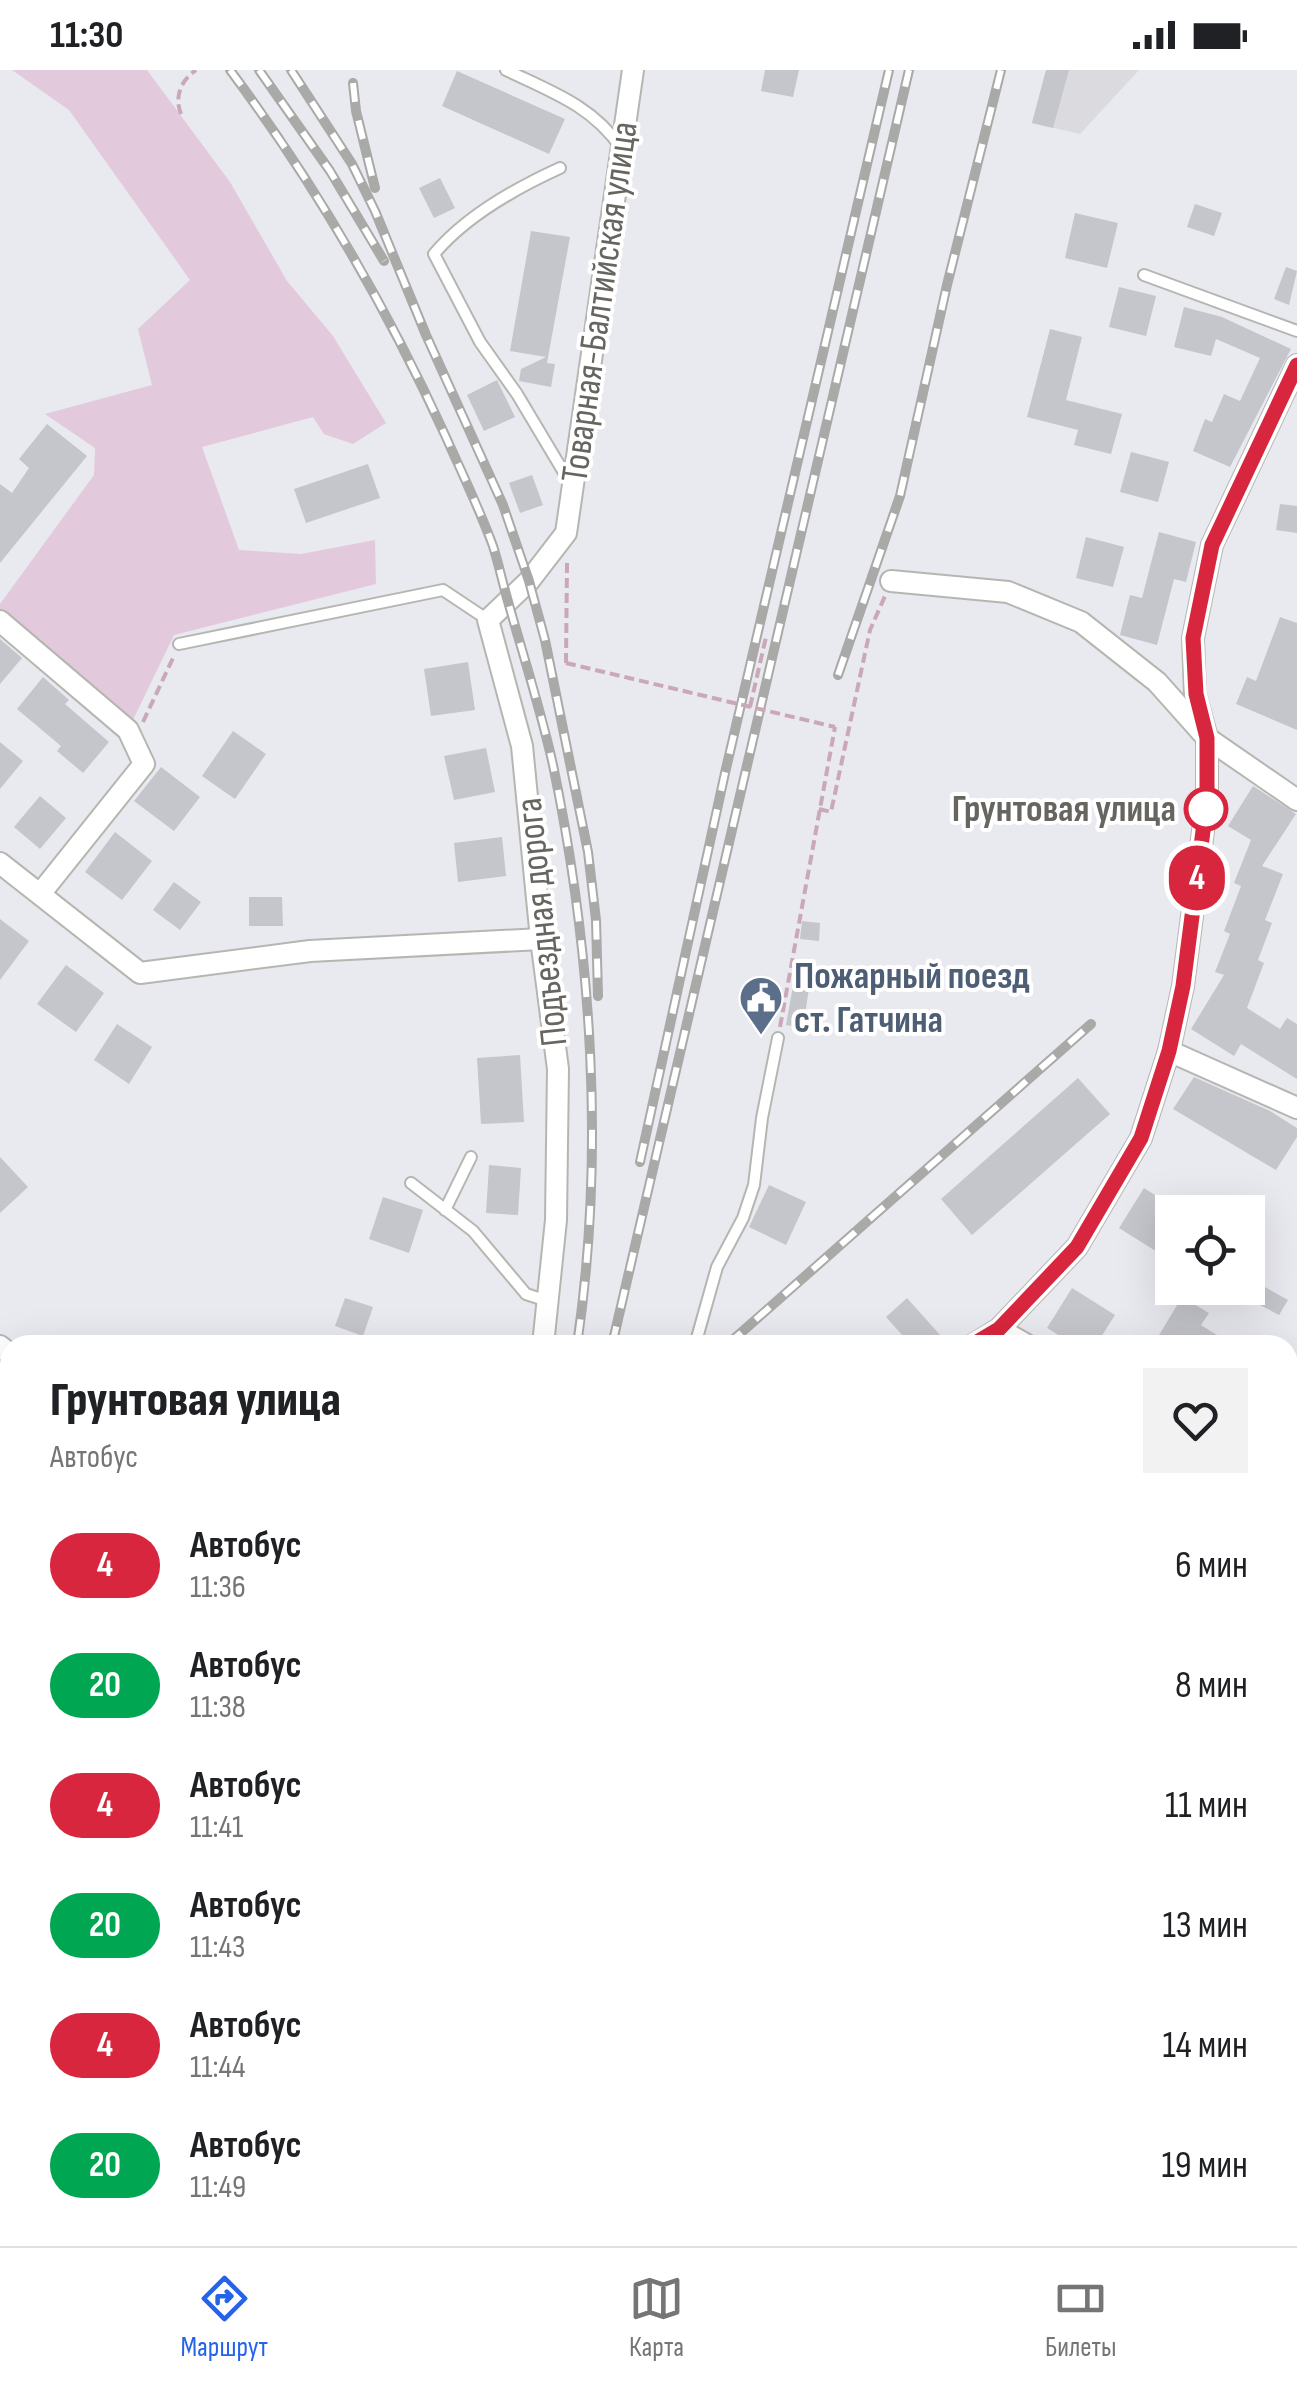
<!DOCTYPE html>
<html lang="ru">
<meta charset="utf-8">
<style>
:root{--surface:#fff;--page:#f2f2f2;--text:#202124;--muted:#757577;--line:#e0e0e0;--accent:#2563eb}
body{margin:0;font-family:"Sofia Sans Condensed",sans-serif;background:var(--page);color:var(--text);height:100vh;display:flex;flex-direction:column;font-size:38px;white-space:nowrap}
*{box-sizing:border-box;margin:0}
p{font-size:32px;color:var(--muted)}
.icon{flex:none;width:55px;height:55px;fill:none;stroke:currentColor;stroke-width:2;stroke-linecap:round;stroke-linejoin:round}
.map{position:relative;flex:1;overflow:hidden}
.details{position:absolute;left:0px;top:1265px;width:1298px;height:912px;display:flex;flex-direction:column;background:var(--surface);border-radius:30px 30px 0 0;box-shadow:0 10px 40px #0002}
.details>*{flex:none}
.badge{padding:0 20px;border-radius:32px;font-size:35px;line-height:65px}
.controls{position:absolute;left:1155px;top:1125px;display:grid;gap:20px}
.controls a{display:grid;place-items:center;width:110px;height:110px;border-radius:0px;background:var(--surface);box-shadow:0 10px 40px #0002;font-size:50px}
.map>.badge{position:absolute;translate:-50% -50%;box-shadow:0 0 0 5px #fff}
.round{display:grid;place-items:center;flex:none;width:105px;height:105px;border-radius:0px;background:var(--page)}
.headline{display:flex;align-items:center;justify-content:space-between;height:170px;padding:0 50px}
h1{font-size:48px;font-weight:800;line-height:75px}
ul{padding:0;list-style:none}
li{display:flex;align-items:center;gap:30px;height:120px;padding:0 50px}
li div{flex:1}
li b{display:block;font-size:38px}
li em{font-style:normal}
li .badge{min-width:110px;font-weight:700;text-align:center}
.status{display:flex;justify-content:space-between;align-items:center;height:70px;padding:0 50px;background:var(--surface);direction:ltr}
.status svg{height:28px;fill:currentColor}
.tabs{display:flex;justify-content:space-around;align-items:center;height:140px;border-top:2px solid var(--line);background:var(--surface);font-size:28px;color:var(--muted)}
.tabs a{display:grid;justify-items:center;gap:5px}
.tabs .active{color:var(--accent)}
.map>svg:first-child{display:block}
.industrial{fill:#dadadf}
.green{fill:#e3c9dc}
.building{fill:#c5c6cb}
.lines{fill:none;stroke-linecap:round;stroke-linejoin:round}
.service-casing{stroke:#b6b6b1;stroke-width:14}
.minor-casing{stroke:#b6b6b1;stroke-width:24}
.primary-casing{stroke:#7272e0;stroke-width:34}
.path{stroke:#cba8b7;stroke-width:4;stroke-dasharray:10 5;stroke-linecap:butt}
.service{stroke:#fff;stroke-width:10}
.minor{stroke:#fff;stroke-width:20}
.primary{stroke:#c0b8f5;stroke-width:30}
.rail-casing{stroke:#a9a9a7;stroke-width:10}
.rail{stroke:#fff;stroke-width:6;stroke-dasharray:19;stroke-linecap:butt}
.path-bridge{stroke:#cba8b7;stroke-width:4;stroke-dasharray:10 5;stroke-linecap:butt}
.line-casing{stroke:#fff;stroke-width:22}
.line{stroke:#d7263d;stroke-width:15}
.stop-dot{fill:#fff;stroke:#d7263d;stroke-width:5}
.labels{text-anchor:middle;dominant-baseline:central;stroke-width:8;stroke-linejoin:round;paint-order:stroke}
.street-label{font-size:38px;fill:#666560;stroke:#fff}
.stop-label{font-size:38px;font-weight:bold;fill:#666560;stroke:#fff;text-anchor:end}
.service-label{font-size:38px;font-weight:bold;fill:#4e5e75;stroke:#fff;text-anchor:start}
</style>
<div class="status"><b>11:30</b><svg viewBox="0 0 49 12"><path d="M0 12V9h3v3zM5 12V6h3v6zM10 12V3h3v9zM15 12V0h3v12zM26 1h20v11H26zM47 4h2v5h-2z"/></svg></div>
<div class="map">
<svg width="1297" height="2176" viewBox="0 0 1297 2176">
<rect width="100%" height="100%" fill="#e9e9f0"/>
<!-- industrial -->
<g class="industrial">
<polygon points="1046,0 1139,0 1080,64 1032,53"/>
<polygon points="0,1399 10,1407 10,1940 0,1926"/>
</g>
<!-- green -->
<polygon class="green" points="12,0 147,0 230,112 287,211 333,266 386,353 353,374 324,364 313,347 202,377 239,480 301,484 375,470 376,514 174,565 132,652 0,540 0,534 94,405 95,378 45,344 152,315 138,259 190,210 69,40"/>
<!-- building -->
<g class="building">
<polygon points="765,0 799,0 793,27 761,21"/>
<polygon points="1046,0 1069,0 1053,58 1032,53"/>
<polygon points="457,1 565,49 549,84 442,36"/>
<polygon points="440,108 455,138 434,148 419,118"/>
<polygon points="1195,134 1222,143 1214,166 1187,157"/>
<polygon points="1075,143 1118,153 1107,198 1065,188"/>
<polygon points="531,161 570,167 547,293 555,294 551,317 519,311 521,299 546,287 510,281"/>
<polygon points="1286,197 1297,201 1289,235 1274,229"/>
<polygon points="1119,217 1156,226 1146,266 1109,257"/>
<polygon points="1184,237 1222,247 1291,279 1230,397 1193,381 1205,349 1212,352 1224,324 1240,331 1260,288 1216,269 1211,286 1174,277"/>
<polygon points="1050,259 1082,267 1066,330 1122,344 1111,384 1074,375 1078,360 1027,347"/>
<polygon points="497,310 515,347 484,361 467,325"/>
<polygon points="47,354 87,386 0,493 0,414 12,423 29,398 19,389"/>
<polygon points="1131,382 1169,392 1158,432 1120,422"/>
<polygon points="368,394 380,428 306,453 294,419"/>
<polygon points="532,405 543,435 520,443 509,413"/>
<polygon points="1280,434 1297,436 1297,463 1276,460"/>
<polygon points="1159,462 1196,472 1186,512 1174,509 1157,575 1120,565 1130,525 1142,528"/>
<polygon points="1086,467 1124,477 1113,517 1076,508"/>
<polygon points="1280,547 1297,553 1297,660 1236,634 1247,607 1256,611"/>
<polygon points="0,569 22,588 0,614"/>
<polygon points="468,592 475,640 431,646 424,599"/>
<polygon points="43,607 69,630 65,634 109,672 83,703 57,681 61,676 17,639"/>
<polygon points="233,661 266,684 235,729 202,706"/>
<polygon points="0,672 23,691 0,719"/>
<polygon points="486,678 495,722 454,730 444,686"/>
<polygon points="161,697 200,727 174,761 134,731"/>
<polygon points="1253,716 1296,744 1262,796 1283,804 1265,850 1272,853 1258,890 1264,893 1247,938 1280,959 1287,948 1297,954 1297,1009 1241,974 1234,986 1191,959 1224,905 1215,902 1230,864 1224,861 1241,816 1234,813 1251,770 1228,756"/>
<polygon points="40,726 66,748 40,779 14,757"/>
<polygon points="115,762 152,791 122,830 85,802"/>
<polygon points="502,767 506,806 458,812 454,773"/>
<polygon points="174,812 201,832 180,860 153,840"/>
<polygon points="249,827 282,827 283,856 249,856"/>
<polygon points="0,849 29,871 0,910"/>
<polygon points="802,851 820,853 819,871 800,869"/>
<polygon points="66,895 104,923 76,962 37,934"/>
<polygon points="793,916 809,918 803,958 786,955"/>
<polygon points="117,954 152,977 129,1014 94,990"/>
<polygon points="520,985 524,1052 481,1054 477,988"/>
<polygon points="1194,1007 1270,1041 1297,1058 1297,1067 1276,1100 1173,1039"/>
<polygon points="1078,1008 1110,1044 972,1165 941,1129"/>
<polygon points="0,1087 28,1117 0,1143"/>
<polygon points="489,1095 521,1098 518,1145 486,1143"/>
<polygon points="769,1115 806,1132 786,1175 749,1157"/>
<polygon points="1144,1118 1172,1136 1172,1169 1162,1185 1119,1158"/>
<polygon points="383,1127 423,1140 409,1183 369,1169"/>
<polygon points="1263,1216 1288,1230 1279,1245 1254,1232"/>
<polygon points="1072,1218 1115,1245 1096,1275 1074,1275 1047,1258"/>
<polygon points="1182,1227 1209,1243 1201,1255 1233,1275 1153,1275"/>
<polygon points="345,1228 373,1237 363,1266 335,1256"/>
<polygon points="907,1228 949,1275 911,1275 886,1247"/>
</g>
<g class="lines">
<defs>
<g id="service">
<path d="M 506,0 C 550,21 593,36 621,78"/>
<path d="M 560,98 C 516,118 466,146 434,184 L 480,272 L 517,324 L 569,411"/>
<polyline points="1144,205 1297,261"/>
<polyline points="179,574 443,520 488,550"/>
<polyline points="411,1113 473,1161 526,1224 547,1231"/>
<polyline points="445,1140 471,1087"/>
<polyline points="695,1275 717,1197 743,1148 754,1115 762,1048 778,968"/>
</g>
<g id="minor">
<polyline points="891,511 1008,522 1081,552 1157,612 1207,668 1297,730"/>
<polyline points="0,551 128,660 144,694 40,824"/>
<polyline points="0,793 140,903 310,881 541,869"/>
<polyline points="1169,981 1297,1038"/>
<polyline points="999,1259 1027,1275"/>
<polyline points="543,1275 556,1150 558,999 541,869 522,676 488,550 529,511 566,463 633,0"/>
<polyline points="973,1275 999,1259 1077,1177 1141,1068 1169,981 1183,916 1207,730 1207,668 1195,624 1193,568 1212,475 1297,295"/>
<polyline points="0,1276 10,1284"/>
<polyline points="1288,1387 1297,1384"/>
<polyline points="1288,1430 1297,1436"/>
<polyline points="1288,1614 1297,1607"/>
<polyline points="1288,1908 1297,1900"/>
<polyline points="642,2168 653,2176"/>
<polyline points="955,2168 965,2176"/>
<polyline points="1122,2168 1132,2176"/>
<polyline points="156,2176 158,2168"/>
</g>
<g id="primary">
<polyline points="0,1345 10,1353"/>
<polyline points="1033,2168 1044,2176"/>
</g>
</defs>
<!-- service casing -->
<use href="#service" class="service-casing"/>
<!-- minor casing -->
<use href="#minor" class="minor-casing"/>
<!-- primary casing -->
<use href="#primary" class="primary-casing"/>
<!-- path -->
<g class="path">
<path d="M 181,44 C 174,27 181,10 196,0"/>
<polyline points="566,593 567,493"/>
<polyline points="750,637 766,567"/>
<polyline points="143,652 173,588"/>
<polyline points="819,739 831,742 870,560 885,526"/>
<polyline points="780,957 835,657"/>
<polyline points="1000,2168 1011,2176"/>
<polyline points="440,2176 442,2168"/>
</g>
<!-- service -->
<use href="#service" class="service"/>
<!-- minor -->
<use href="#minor" class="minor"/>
<!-- primary -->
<use href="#primary" class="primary"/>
<defs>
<g id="rail">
<path d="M 230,0 C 315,114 386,236 445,365 C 461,401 479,438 493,476 C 499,495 503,515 509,535 C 524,588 541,641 553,695 C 592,883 605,1085 577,1275"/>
<polyline points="259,0 330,101 384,191"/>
<polyline points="291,0 352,94 375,141 426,265 503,435 529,511 545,570 588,782 596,850 598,926"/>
<polyline points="353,13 356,41 375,118"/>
<polyline points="838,605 900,426 947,215 1001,0"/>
<polyline points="640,1092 725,703 889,0"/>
<polyline points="612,1275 909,0"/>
<polyline points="727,1275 1091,954"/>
<polyline points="405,2176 406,2168"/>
<polyline points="505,2176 511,2168"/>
</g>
</defs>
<!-- rail casing -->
<use href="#rail" class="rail-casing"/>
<!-- rail -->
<use href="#rail" class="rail"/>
<!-- path-bridge -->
<polyline class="path-bridge" points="566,593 835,657"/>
</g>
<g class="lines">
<defs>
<polyline id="line" points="972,1275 999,1259 1077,1177 1141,1068 1169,981 1183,916 1207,730 1207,668 1196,624 1193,568 1212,475 1297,295"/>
</defs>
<!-- line casing -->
<use href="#line" class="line-casing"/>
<!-- line -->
<use href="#line" class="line"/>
</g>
<!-- icons -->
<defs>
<symbol id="civic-pin" viewBox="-11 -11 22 30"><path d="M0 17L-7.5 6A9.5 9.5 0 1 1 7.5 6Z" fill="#5c6f8a" stroke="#fff"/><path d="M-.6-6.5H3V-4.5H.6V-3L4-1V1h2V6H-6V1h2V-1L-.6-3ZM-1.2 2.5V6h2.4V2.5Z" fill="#fff"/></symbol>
</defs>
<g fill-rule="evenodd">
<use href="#civic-pin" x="736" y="903" width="50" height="68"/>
</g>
<!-- markers -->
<circle class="stop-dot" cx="1206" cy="739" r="20"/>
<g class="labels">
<!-- street labels -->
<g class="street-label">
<text transform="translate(600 232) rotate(-82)">Товарная-Балтийская улица</text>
<text transform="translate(542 852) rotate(-96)">Подъездная дорога</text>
</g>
<!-- stop labels -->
<g class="stop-label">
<text x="1176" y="739">Грунтовая улица</text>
</g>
<!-- service labels -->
<g class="service-label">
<text x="794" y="906">Пожарный поезд<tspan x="794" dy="44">ст. Гатчина</tspan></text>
</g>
</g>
</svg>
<div class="controls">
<a><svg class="icon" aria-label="locate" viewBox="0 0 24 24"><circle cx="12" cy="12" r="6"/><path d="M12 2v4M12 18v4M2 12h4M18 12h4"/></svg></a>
</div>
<b class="badge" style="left:1197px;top:808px;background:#d7263d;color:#fff">4</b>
<section class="details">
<div class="headline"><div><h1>Грунтовая улица</h1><p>Автобус</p></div><a class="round"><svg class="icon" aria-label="heart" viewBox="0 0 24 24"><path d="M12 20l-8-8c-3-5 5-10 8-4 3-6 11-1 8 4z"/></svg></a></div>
<ul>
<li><span class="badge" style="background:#d7263d;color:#fff">4</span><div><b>Автобус</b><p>11:36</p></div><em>6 мин</em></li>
<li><span class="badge" style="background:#00a651;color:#fff">20</span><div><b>Автобус</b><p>11:38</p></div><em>8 мин</em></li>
<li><span class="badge" style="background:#d7263d;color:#fff">4</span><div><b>Автобус</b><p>11:41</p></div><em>11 мин</em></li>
<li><span class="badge" style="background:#00a651;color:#fff">20</span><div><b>Автобус</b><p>11:43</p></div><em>13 мин</em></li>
<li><span class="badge" style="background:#d7263d;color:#fff">4</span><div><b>Автобус</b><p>11:44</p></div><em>14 мин</em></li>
<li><span class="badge" style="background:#00a651;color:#fff">20</span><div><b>Автобус</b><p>11:49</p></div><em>19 мин</em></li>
</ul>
</section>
</div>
<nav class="tabs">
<a class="active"><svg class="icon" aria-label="directions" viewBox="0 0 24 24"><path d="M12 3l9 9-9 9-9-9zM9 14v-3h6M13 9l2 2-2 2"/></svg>Маршрут</a>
<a><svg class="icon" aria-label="map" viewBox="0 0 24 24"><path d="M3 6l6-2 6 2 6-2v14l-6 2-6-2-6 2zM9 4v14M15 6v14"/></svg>Карта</a>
<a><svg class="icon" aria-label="tickets" viewBox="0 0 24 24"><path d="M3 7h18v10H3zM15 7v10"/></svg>Билеты</a>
</nav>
